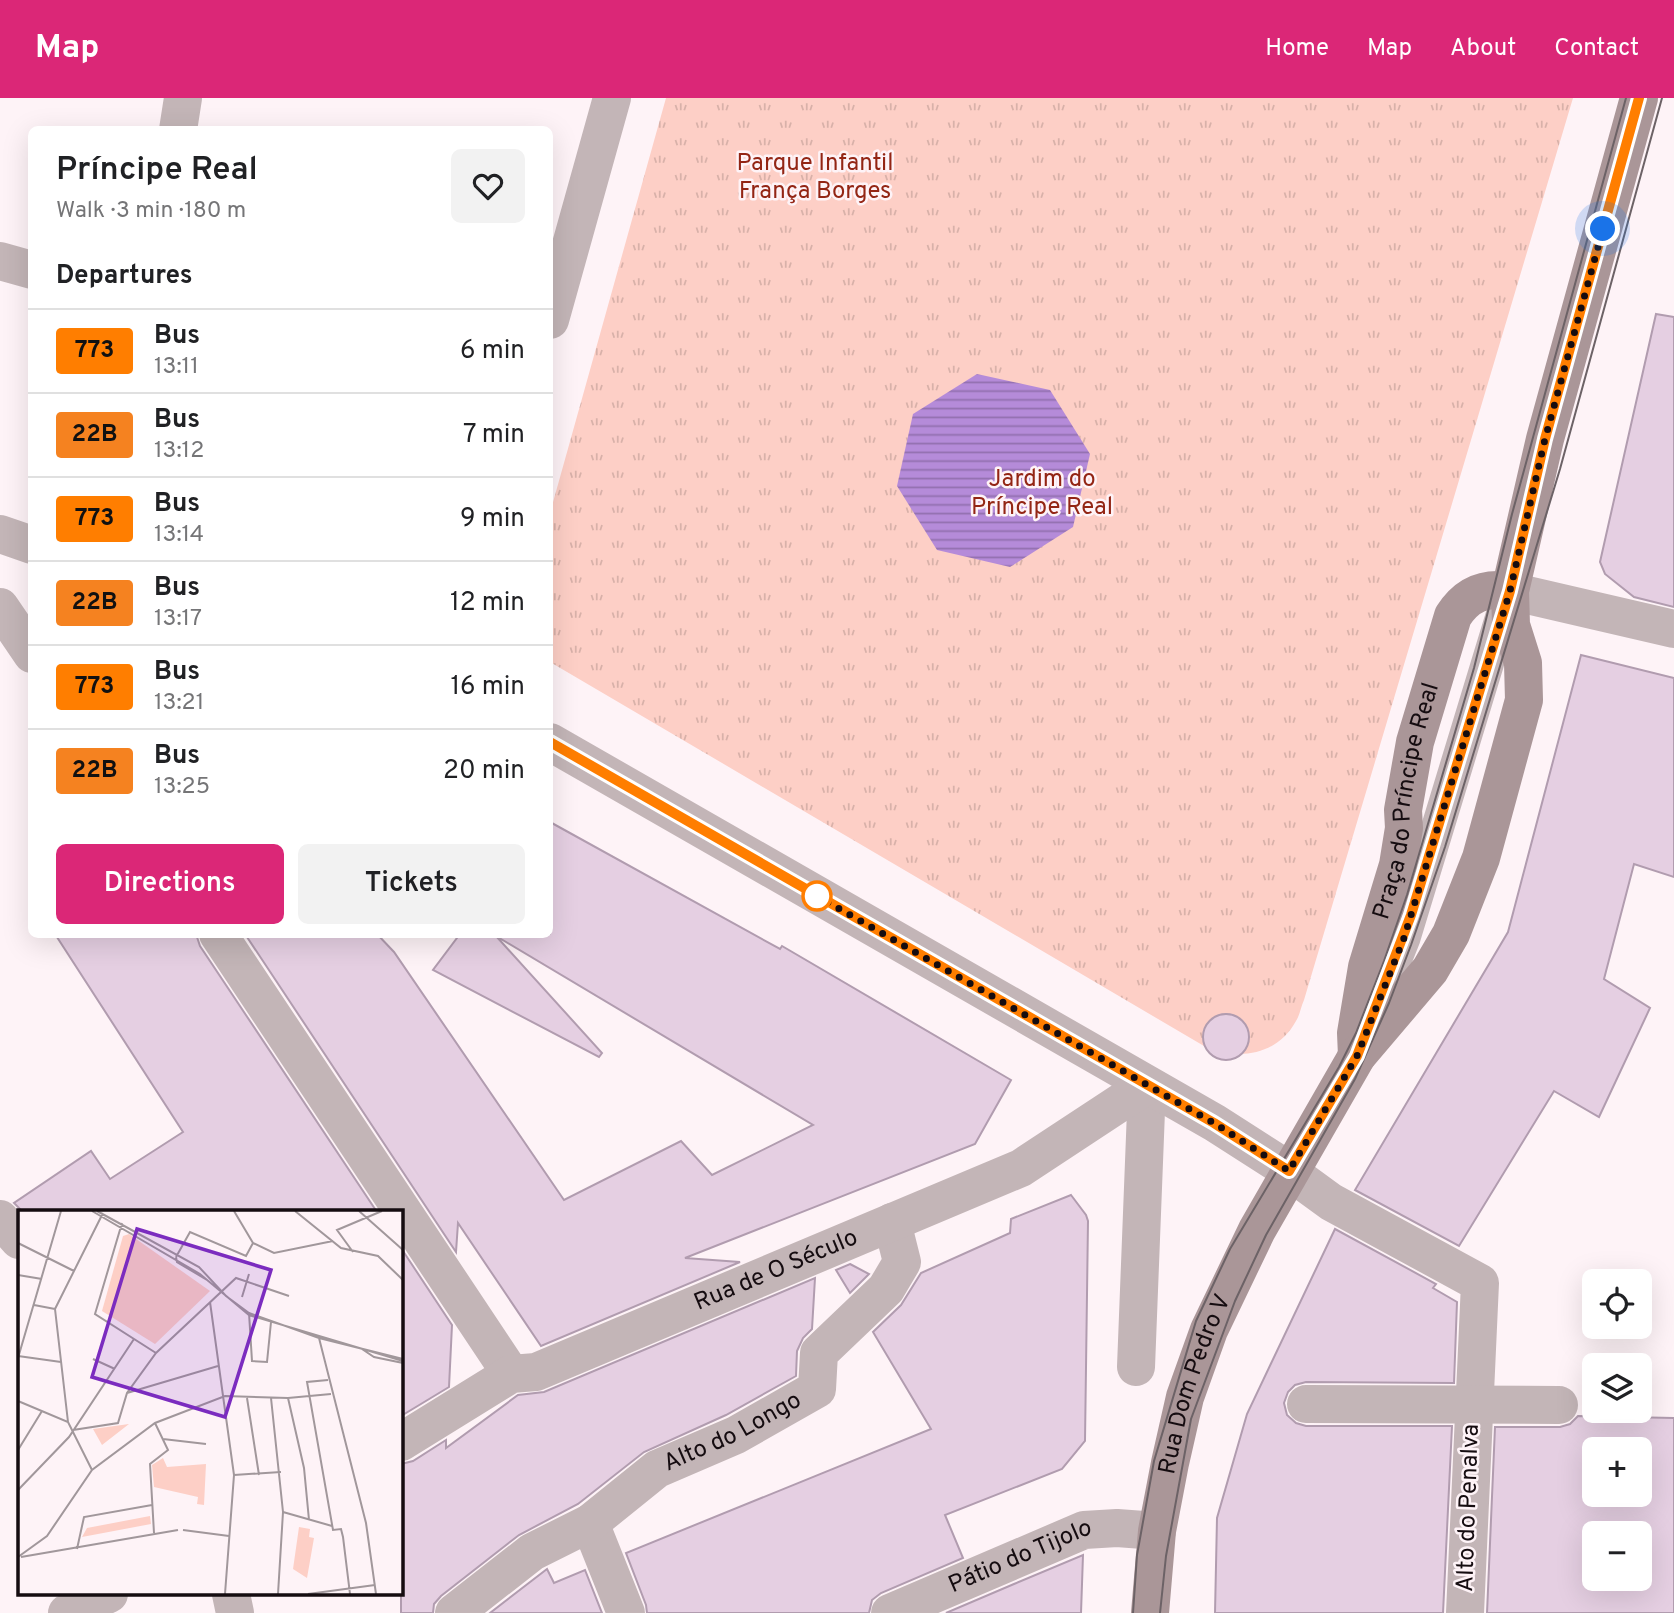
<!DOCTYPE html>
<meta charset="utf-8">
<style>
:root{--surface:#fff;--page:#f2f2f2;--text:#202124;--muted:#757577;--line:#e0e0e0;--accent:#db2777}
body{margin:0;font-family:Overpass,sans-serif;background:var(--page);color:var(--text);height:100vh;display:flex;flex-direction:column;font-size:26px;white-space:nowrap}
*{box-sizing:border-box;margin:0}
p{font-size:23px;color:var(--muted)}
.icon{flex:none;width:38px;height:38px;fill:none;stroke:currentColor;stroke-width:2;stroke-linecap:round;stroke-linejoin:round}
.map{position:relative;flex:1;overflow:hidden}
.panel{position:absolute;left:28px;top:28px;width:525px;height:812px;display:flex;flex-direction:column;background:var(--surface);border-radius:10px;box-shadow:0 7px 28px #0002}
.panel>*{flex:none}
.badge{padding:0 14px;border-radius:5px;font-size:24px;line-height:46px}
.fabs{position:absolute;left:1582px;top:1171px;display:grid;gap:14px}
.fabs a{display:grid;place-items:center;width:70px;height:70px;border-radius:10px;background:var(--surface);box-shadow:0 7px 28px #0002;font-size:35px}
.you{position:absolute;width:35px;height:35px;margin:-18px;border:5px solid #fff;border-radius:50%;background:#1a73e8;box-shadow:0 0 0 10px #1a73e833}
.map>.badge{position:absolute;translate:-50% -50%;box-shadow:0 0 0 4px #fff}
h2{padding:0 28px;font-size:26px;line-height:63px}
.round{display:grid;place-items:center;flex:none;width:74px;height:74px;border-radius:10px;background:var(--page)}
.head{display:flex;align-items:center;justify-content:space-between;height:119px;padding:0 28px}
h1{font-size:33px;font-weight:600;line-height:52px}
.button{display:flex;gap:14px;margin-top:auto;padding:14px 28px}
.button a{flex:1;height:80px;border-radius:10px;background:var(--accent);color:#fff;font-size:28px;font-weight:600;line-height:80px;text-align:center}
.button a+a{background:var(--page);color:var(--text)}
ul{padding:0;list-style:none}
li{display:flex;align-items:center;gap:21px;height:84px;padding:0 28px;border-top:2px solid var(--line)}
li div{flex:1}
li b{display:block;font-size:26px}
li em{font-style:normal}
li .badge{min-width:77px;font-weight:700;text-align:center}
header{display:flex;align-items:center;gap:42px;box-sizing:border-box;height:98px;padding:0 35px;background:var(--accent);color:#fff}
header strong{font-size:33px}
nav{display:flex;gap:38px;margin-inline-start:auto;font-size:24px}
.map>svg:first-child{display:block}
.grass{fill:url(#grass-tufts)}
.water{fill:url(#water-rules)}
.building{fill:#e5cfe2;stroke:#b19caf;stroke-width:2;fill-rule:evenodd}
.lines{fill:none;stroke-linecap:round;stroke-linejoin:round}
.service{stroke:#c3b5b7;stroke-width:33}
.pedestrian{stroke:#c3b5b7;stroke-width:38}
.minor{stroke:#c3b5b7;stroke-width:38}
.secondary{stroke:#aa9698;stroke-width:38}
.tram{stroke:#6c6266;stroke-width:2}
.line-casing{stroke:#fff;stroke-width:16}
.line{stroke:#ff7e00;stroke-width:10}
.walk{stroke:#150c10;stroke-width:7;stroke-dasharray:0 12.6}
.stop-dot{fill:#fff;stroke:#ff7e00;stroke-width:3.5}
.labels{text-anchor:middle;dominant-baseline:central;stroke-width:5;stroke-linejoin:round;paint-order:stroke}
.park-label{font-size:24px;fill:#932514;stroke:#fef3f7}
.street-label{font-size:24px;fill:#150c10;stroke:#fef3f7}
.inset-road{fill:none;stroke:#a1979b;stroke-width:2}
.view{fill:#7b2cbf;fill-opacity:0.15;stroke:#7b2cbf;stroke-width:3.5}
.inset-edge{fill:none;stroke:#150c10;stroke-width:3.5}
</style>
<header>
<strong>Map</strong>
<nav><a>Home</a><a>Map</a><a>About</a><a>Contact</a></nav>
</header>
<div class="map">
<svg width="1674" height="1515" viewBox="0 0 1674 1515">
<defs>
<pattern id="grass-tufts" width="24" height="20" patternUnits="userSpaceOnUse" patternTransform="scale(1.75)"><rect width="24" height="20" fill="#fdcfc6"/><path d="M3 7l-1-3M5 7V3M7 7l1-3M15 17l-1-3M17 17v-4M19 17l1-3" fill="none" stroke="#d8b1a9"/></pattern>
<pattern id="water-rules" width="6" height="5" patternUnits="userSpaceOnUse" patternTransform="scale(1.75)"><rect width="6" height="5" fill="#b58bd9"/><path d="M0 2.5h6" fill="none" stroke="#9270af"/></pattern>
</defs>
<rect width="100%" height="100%" fill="#fef3f7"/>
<!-- grass -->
<path class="grass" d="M 666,0 L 1573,0 L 1304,902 C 1301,908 1300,917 1296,923 C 1277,958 1237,963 1204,948 L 550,564 L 550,415 Z"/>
<!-- water -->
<polygon class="water" points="977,276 1050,292 1090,356 1073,429 1010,469 937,452 897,388 913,316"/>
<!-- building -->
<g class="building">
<polygon points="1656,216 1674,219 1674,509 1634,499 1605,476 1600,464"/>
<polygon points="1581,557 1674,580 1674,779 1634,766 1604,881 1650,910 1599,1019 1554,993 1459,1148 1355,1092 1508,834"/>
<polygon points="550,724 780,851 782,848 1011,982 975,1046 685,1160 740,1164 541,1248 458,1125 456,1154 245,836 377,836 394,854 564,1102 681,1043 712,1077 813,1027 496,838 602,955 599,959 433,872 460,836 550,836"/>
<polygon points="55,836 196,836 200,848 377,1114 23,1114 14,1105 91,1053 110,1081 183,1034"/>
<circle cx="1226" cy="939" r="23"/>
<polygon points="1071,1097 1086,1117 1088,1123 1085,1343 1062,1371 945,1417 963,1460 881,1495 872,1502 869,1515 647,1515 646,1507 626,1455 931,1331 873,1234 901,1207 921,1175 1010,1135 1011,1121"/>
<polygon points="1335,1131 1436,1186 1433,1190 1457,1204 1454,1285 1306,1284 1295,1287 1288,1294 1284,1305 1287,1317 1296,1325 1306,1328 1452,1328 1443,1515 1215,1515 1217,1420 1247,1316"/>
<polygon points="401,1150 452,1227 449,1289 401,1318"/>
<polygon points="850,1166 869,1176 850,1195 836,1172"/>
<polygon points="815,1180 812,1231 803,1240 797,1253 796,1278 726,1317 644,1354 578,1406 519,1437 441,1498 434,1506 433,1515 401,1515 401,1366 413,1363 446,1342 446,1350 518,1297 544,1294"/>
<path d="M 1578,1318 L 1674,1320 L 1674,1515 L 1487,1515 L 1495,1329 L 1560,1329 L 1570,1326 ZM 1594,1351 L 1640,1351 L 1640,1396 L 1594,1396 ZM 1594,1435 L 1640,1435 L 1640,1480 L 1594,1480 Z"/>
<polygon points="1083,1457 1081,1515 946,1515 1014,1486"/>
<polygon points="547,1471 554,1485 585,1472 602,1515 490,1515"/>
</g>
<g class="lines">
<!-- service -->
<polyline class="service" points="1366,936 1404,840 1508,498"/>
<!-- pedestrian -->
<g class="pedestrian">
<polyline points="1136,1269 1147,987"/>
<polyline points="590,1425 626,1515"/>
<path id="s1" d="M 454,1515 L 532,1454 L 590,1425 L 657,1371 L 736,1337 L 817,1291 L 819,1255 L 886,1191 L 902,1164 L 892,1124"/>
</g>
<!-- minor -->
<g class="minor">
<polyline points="178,32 183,0"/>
<polyline points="0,163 32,172"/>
<polyline points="550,222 612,0"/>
<polyline points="0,436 32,447"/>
<polyline points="1510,493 1674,531"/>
<polyline points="0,509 32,556"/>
<polyline points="550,644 1215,1025 1279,1066 1331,1104 1480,1185 1465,1515"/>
<polyline points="218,836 511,1276"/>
<polyline points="0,1121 19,1142"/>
<polyline points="1306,1306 1559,1307"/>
<path id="s2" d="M 401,1344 L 511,1276 L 536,1274 L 1021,1070 L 1147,987"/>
<polyline points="231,1496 235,1515"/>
<polyline points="67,1515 109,1496"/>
<path id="s3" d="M 890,1515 L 1084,1432 L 1117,1430 L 1157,1433"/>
</g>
<!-- secondary -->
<g class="secondary">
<path id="s4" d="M 1357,958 L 1356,935 L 1367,869 L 1398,767 L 1404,730 L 1403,712 L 1415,644 L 1453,518 C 1467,496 1485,489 1510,493"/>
<path id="s5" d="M 1150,1515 L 1157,1433 L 1170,1365 L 1185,1299 L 1209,1232 L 1257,1132 L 1357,958 L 1430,872 L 1451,836 L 1481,760 L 1524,602 L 1523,565 L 1511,527 L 1510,493 L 1545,341 L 1639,0"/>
</g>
<!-- tram -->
<g class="tram">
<polyline points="1133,1515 1137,1457 1154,1363 1196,1223 1230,1151 1339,969 1356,935 1384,863 1407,797 1474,570 1512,416 1626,0"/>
<polyline points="1160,1515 1166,1458 1191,1321 1235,1203 1266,1137 1355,981 1389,905 1411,847 1445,749 1560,371 1662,0"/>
</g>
</g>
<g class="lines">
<defs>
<polyline id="line" points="550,644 1214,1025 1289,1073 1357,958 1411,817 1510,493 1545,341 1639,0"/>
</defs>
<!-- line casing -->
<use href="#line" class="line-casing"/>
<!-- line -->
<use href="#line" class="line"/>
<!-- walk -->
<polyline class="walk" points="817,798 1214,1025 1289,1073 1357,958 1404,840 1510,493 1545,341 1603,131"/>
</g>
<!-- markers -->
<circle class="stop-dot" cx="817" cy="798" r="14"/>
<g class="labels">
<!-- park labels -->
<g class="park-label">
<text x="815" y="66">Parque Infantil<tspan x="815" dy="28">França Borges</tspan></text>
<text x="1042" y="382">Jardim do<tspan x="1042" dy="28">Príncipe Real</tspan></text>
</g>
<!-- street labels -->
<g class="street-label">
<text stroke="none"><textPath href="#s4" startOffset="261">Praça do Príncipe Real</textPath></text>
<text stroke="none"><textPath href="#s2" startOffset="415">Rua de O Século</textPath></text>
<text stroke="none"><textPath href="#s5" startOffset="234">Rua Dom Pedro V</textPath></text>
<text stroke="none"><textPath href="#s1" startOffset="334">Alto do Longo</textPath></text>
<text transform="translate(1469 1410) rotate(-88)">Alto do Penalva</text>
<text stroke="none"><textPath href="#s3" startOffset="142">Pátio do Tijolo</textPath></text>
</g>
</g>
<!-- overview -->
<g transform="translate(18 1112)">
<rect width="385" height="385" fill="#fef3f7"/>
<path d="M 111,24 L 192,81 L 137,134 L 84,101 L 105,26 Z" fill="#fdcfc6"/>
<path d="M 111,214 L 84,235 L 75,219 ZM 145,248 L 149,257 L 188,254 L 186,295 L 179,294 L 180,287 L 136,277 L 134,255 ZM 132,306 L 133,314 L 64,327 L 69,318 ZM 281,317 L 292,319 L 291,327 L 296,328 L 289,368 L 275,359 Z" fill="#fdcfc6"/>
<path class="inset-road" d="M 74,1 L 182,64 L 231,105 L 385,151M 79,1 L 181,57 L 208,86 L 231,103 L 301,128 L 385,149M 216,1 L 235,33M 277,1 L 323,38 L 360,46 L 385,70M 341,1 L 385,40M 104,13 L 77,104 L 138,143M 0,33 L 56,61M 235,33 L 256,43 L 315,31M 335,42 L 319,20 L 364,1M 158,47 L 172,22 L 228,46 L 235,33M 158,47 L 159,52 L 189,70M 0,65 L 24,69M 224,87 L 231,64M 192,92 L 216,265 L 207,384M 16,95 L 37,99M 231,103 L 234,151 L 249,152 L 253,112M 301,128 L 348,313 L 358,384M 344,139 L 356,147 L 385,153M 0,146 L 43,152M 0,148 L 43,1M 75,149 L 97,159M 310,170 L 289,172 L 315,320 L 323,319 L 325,327 L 332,384M 109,183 L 200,156M 229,188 L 241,265M 253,188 L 265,302 L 260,384M 270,188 L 286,258 L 291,310M 0,191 L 50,212 L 74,260M 50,212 L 37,99 L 85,3M 55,220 L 100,213 L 109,183 L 138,143 L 218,68 L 271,86M 145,229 L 188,234M 0,240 L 24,201M 216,265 L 263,262M 0,280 L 51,227 L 116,129M 265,302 L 314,316M 165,320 L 211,326M 136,323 L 132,254 L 150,240 L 137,213M 59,339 L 66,307 L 134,295M 0,347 L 29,326 L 74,260 L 137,213 L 207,186 L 270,188 L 313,184M 3,347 L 160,320M 290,384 L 357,375"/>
<path class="view" d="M 119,19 L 253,60 L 207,207 L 74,167 Z"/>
<rect width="385" height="385" class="inset-edge"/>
</g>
</svg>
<div class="fabs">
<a><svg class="icon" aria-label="locate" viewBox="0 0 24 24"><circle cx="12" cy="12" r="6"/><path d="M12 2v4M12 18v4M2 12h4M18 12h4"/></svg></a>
<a><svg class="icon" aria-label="layers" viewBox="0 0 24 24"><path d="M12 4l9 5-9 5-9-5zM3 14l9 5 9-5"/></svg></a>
<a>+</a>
<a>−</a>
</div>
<div class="you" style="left:1603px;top:131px"></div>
<section class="panel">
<div class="head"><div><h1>Príncipe Real</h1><p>Walk · 3 min · 180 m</p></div><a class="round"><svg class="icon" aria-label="heart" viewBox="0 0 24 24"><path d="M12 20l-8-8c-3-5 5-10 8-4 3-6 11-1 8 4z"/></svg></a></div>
<h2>Departures</h2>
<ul>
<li><span class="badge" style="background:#ff7e00;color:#111">773</span><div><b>Bus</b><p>13:11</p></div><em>6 min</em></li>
<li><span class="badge" style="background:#f58220;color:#111">22B</span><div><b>Bus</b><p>13:12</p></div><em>7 min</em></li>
<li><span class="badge" style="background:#ff7e00;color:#111">773</span><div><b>Bus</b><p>13:14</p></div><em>9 min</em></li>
<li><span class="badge" style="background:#f58220;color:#111">22B</span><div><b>Bus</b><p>13:17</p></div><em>12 min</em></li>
<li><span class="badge" style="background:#ff7e00;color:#111">773</span><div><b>Bus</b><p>13:21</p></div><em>16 min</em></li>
<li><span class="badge" style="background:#f58220;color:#111">22B</span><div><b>Bus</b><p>13:25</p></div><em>20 min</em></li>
</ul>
<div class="button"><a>Directions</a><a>Tickets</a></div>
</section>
</div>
